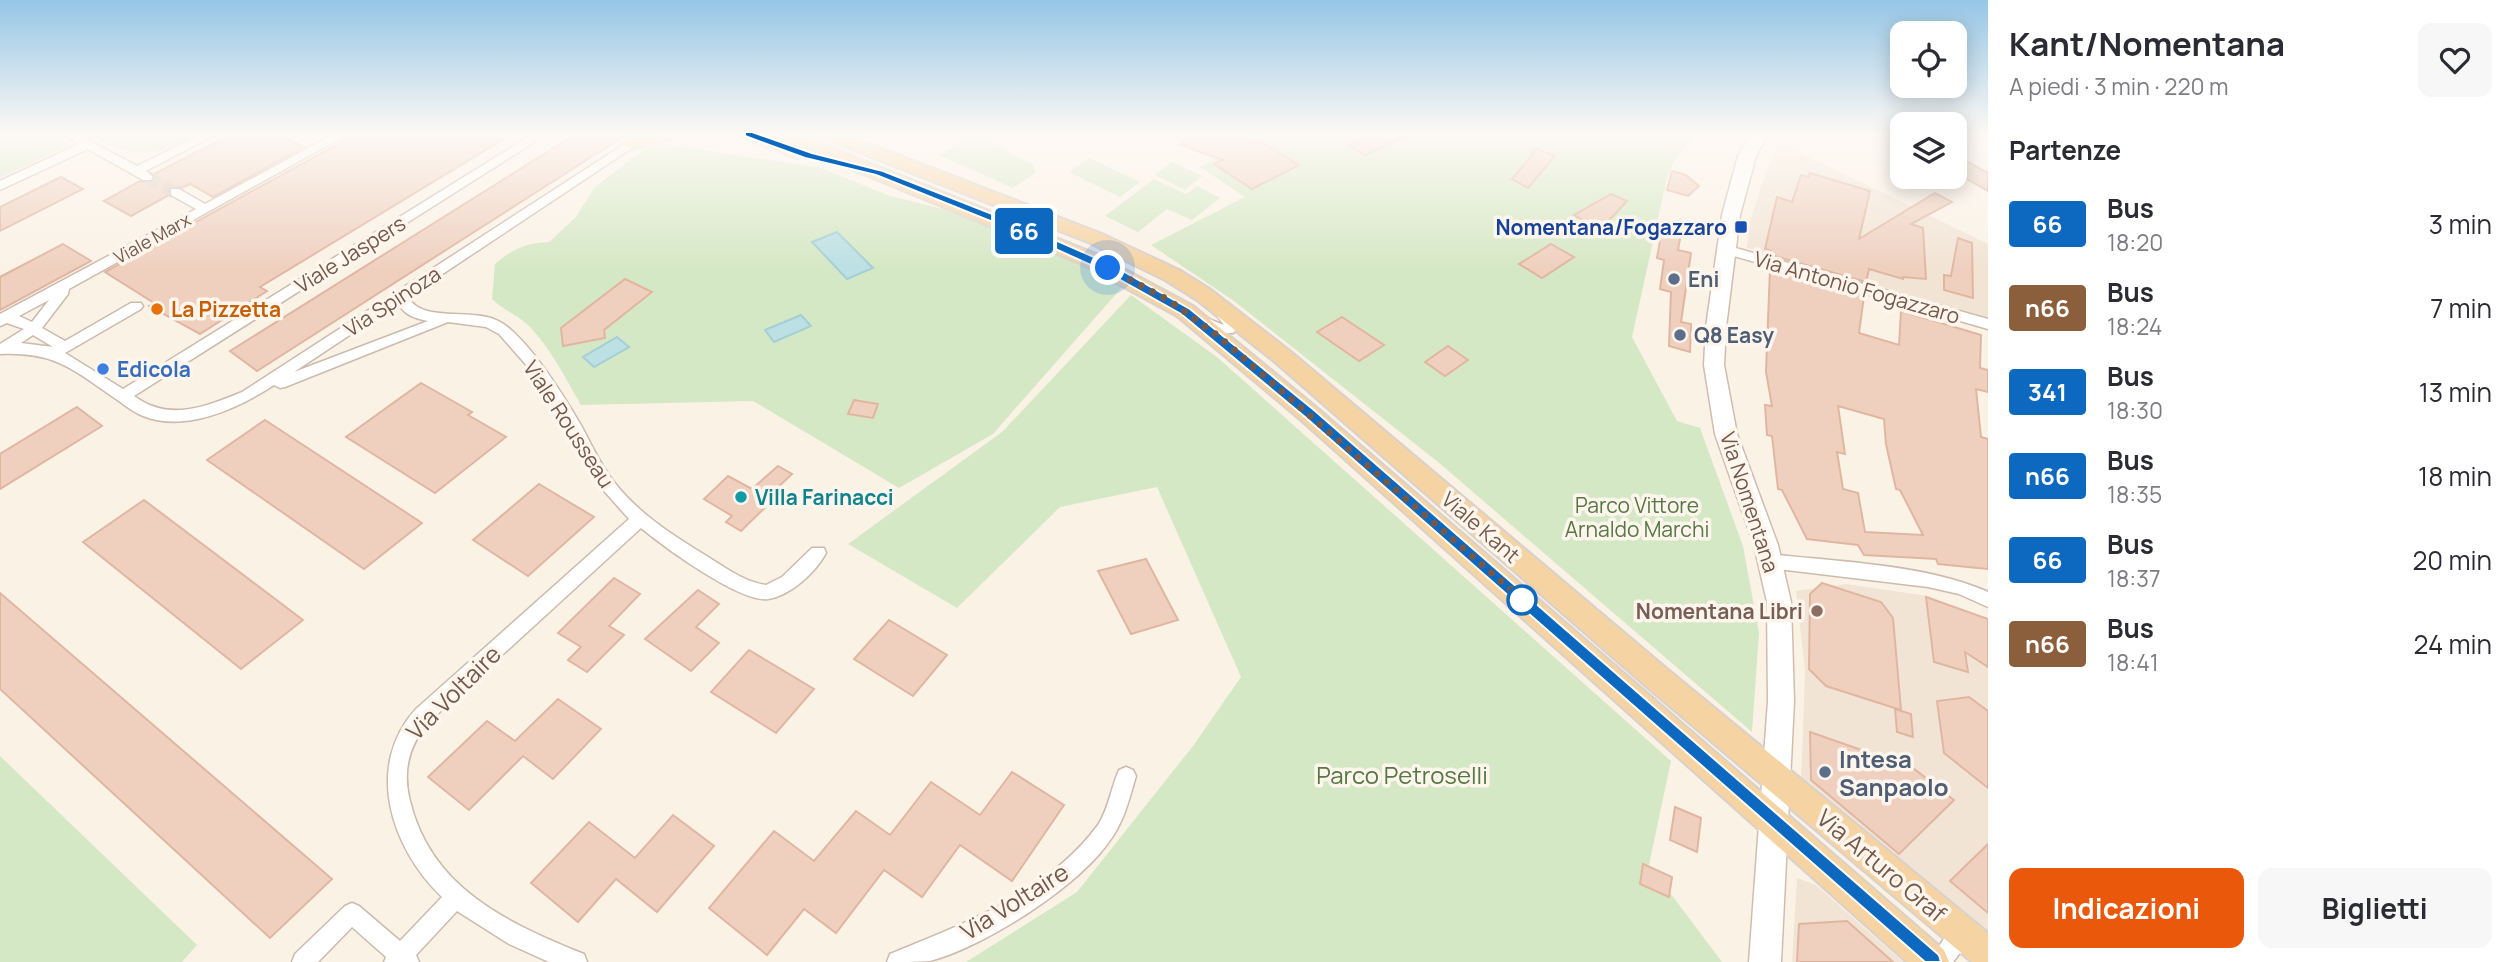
<!DOCTYPE html>
<html lang="it">
<meta charset="utf-8">
<style>
:root{--surface:#fff;--page:#f7f7f7;--text:#2b2b33;--muted:#7c7c81;--accent:#ea580c}
body{margin:0;font-family:Manrope,sans-serif;background:var(--page);color:var(--text);height:100vh;display:flex;flex-direction:column;font-size:26px;white-space:nowrap}
*{box-sizing:border-box;margin:0}
p{font-size:23px;color:var(--muted)}
.icon{flex:none;width:38px;height:38px;fill:none;stroke:currentColor;stroke-width:2;stroke-linecap:round;stroke-linejoin:round}
.map{position:relative;flex:1;overflow:hidden}
.side{display:flex;flex-direction:column;background:var(--surface);width:525px}
.side>*{flex:none}
.badge{padding:0 14px;border-radius:5px;font-size:24px;line-height:46px}
.fabs{position:absolute;left:1890px;top:21px;display:grid;gap:14px}
.fabs a{display:grid;place-items:center;width:77px;height:77px;border-radius:14px;background:var(--surface);box-shadow:0 4px 18px #0003;font-size:35px}
.you{position:absolute;width:35px;height:35px;margin:-18px;border:5px solid #fff;border-radius:50%;background:#1a73e8;box-shadow:0 0 0 10px #1a73e833}
.map>.badge{position:absolute;translate:-50% -50%;box-shadow:0 0 0 4px #fff}
h2{padding:0 21px;font-size:26px;line-height:63px}
.round{display:grid;place-items:center;flex:none;width:74px;height:74px;border-radius:14px;background:var(--page)}
.head{display:flex;align-items:center;justify-content:space-between;height:119px;padding:0 21px}
h1{font-size:33px;font-weight:700;line-height:52px}
.button{display:flex;gap:14px;margin-top:auto;padding:14px 21px}
.button a{flex:1;height:80px;border-radius:14px;background:var(--accent);color:#fff;font-size:28px;font-weight:700;line-height:80px;text-align:center}
.button a+a{background:var(--page);color:var(--text)}
ul{padding:0;list-style:none}
li{display:flex;align-items:center;gap:21px;height:84px;padding:0 21px}
li div{flex:1}
li b{display:block;font-size:26px}
li em{font-style:normal}
li .badge{min-width:77px;font-weight:700;text-align:center}
main{display:flex;flex:1;min-height:0}
.map>svg:first-child{display:block}
.residential{fill:#f2e4d5}
.green{fill:#d5e8c5}
.water{fill:#bce0e4;stroke:#a3cfd5;stroke-width:2}
.building{fill:#efd0bf;stroke:#e1b6a1;stroke-width:2;fill-rule:evenodd}
.lines{fill:none;stroke-linecap:round;stroke-linejoin:round}
.street-tunnel{stroke:#d9ccc0;stroke-width:13;stroke-dasharray:13 6;stroke-linecap:butt}
.street-casing{stroke:#ccbaad;stroke-width:3}
.secondary-casing{stroke:#d1bcae;stroke-width:3}
.primary-casing{stroke:#d8d1cd;stroke-width:4}
.street{fill:#fff;fill-rule:evenodd}
.secondary{fill:#fff;fill-rule:evenodd}
.primary{fill:#f6d3a3;fill-rule:evenodd}
.line{fill:#0c69bf;stroke:#fff;stroke-width:2}
.walk{stroke:#73594c;stroke-width:7;stroke-dasharray:0 12.6}
.transit-dot{fill:#1a4fb4;stroke:#fef6ed;stroke-width:2.5}
.service-dot{fill:#5c6f8a;stroke:#fef6ed;stroke-width:2.5}
.food-dot{fill:#e8710a;stroke:#fef6ed;stroke-width:2.5}
.shop-dot{fill:#3f7fe0;stroke:#fef6ed;stroke-width:2.5}
.culture-dot{fill:#0f9aa8;stroke:#fef6ed;stroke-width:2.5}
.stop-dot{fill:#fff;stroke:#0c69bf;stroke-width:3.5}
.education-dot{fill:#8d6e63;stroke:#fef6ed;stroke-width:2.5}
.labels{text-anchor:middle;dominant-baseline:central;stroke-width:7;stroke-linejoin:round;paint-order:stroke}
.far-street-label{font-size:18px;fill:#73594c;stroke:#fef6ed}
.transit-label{font-size:21px;font-weight:bold;fill:#164399;stroke:#fef6ed;text-anchor:end}
.street-label{font-size:21px;fill:#73594c;stroke:#fef6ed}
.service-label{font-size:21px;font-weight:bold;fill:#4e5e75;stroke:#fef6ed;text-anchor:start}
.food-label{font-size:21px;font-weight:bold;fill:#c56008;stroke:#fef6ed;text-anchor:start}
.shop-label{font-size:21px;font-weight:bold;fill:#366cbe;stroke:#fef6ed;text-anchor:start}
.culture-label{font-size:21px;font-weight:bold;fill:#0d838f;stroke:#fef6ed;text-anchor:start}
.park-label{font-size:21px;fill:#567845;stroke:#fef6ed}
.education-label{font-size:21px;font-weight:bold;fill:#785e54;stroke:#fef6ed;text-anchor:end}
.near-street-label{font-size:24px;fill:#73594c;stroke:#fef6ed}
.near-service-label{font-size:24px;font-weight:bold;fill:#4e5e75;stroke:#fef6ed;text-anchor:start}
.near-park-label{font-size:24px;fill:#567845;stroke:#fef6ed}
</style>
<main>
<div class="map">
<svg width="1988" height="962" viewBox="0 0 1988 962">
<rect width="100%" height="100%" fill="#fbf2e6"/>
<!-- residential -->
<g class="residential">
<polygon points="1780,143 1988,244 1988,318 1747,248 1750,222 1766,172"/>
<polygon points="1846,584 1928,596 1988,620 1988,941 1801,785 1805,671 1796,591"/>
<polygon points="1797,878 1816,885 1903,962 1792,962"/>
</g>
<!-- green -->
<g class="green">
<polygon points="0,134 50,134 70,145 0,178"/>
<path d="M 89,134 L 200,134 C 152,158 136,160 89,134 Z"/>
<polygon points="975,134 1034,165 1035,173 1013,188 939,155"/>
<polygon points="1261,134 1695,134 1673,163 1667,178 1632,337 1677,421 1700,428 1743,546 1759,633 1752,732 1438,462 1234,301 1151,245 1245,197 1200,167"/>
<path d="M 666,144 L 821,168 L 890,196 L 975,217 L 1072,259 L 1124,285 L 993,434 L 899,488 L 753,401 L 581,405 C 565,378 551,348 528,325 C 518,315 503,310 492,299 L 495,264 C 512,249 526,243 549,242 L 576,217 L 594,188 L 642,151 L 652,145 Z"/>
<polygon points="1089,158 1140,182 1120,197 1069,172"/>
<polygon points="1172,162 1202,176 1185,190 1155,175"/>
<polygon points="1154,179 1186,194 1197,186 1220,198 1192,220 1167,209 1138,232 1105,216"/>
<polygon points="1131,295 1217,357 1671,761 1649,865 1722,962 966,962 1077,892 1193,746 1241,677 1157,487 1060,507 957,608 848,544 1002,432"/>
<polygon points="0,756 197,945 182,962 0,962"/>
</g>
<!-- water -->
<g class="water">
<polygon points="837,232 873,268 847,279 812,242"/>
<polygon points="801,315 811,326 774,342 765,330"/>
<polygon points="617,337 629,347 594,367 583,357"/>
</g>
<!-- building -->
<g class="building">
<polygon points="231,134 278,134 304,147 213,197 190,184 182,188 171,186 169,195 131,216 104,201 140,181 151,183 155,178 154,174"/>
<polygon points="356,134 512,134 260,287 267,291 200,334 149,306 154,303 105,272"/>
<polygon points="576,134 627,134 257,371 230,351"/>
<polygon points="1191,134 1229,134 1257,143 1261,142 1299,165 1252,189 1214,164 1223,160 1180,145"/>
<polygon points="1377,134 1412,134 1365,155 1350,146"/>
<polygon points="1537,149 1555,156 1528,188 1512,179"/>
<polygon points="1955,155 1988,173 1988,191 1955,172"/>
<polygon points="1672,171 1686,175 1699,186 1688,196 1667,190"/>
<polygon points="1810,173 1870,191 1859,239 1935,193 1952,202 1911,224 1923,228 1926,279 1903,277 1903,279 1869,269 1866,282 1771,255 1771,251 1765,249 1777,197 1792,202 1801,175 1808,177"/>
<polygon points="61,177 83,189 0,231 0,207"/>
<polygon points="1611,194 1627,201 1600,230 1574,215"/>
<polygon points="1663,223 1682,228 1678,250 1691,253 1681,322 1691,324 1690,352 1669,346 1671,292 1660,289 1664,260 1657,258"/>
<polygon points="1958,238 1972,243 1973,298 1944,290 1944,275 1951,276"/>
<polygon points="63,244 91,261 0,310 0,277"/>
<polygon points="1551,244 1574,257 1542,278 1519,264"/>
<path d="M 1770,269 L 1864,296 L 1859,333 L 1899,345 L 1901,311 L 1981,335 L 1980,368 L 1988,370 L 1988,392 L 1976,389 L 1981,437 L 1988,439 L 1988,569 L 1938,564 L 1936,559 L 1864,555 L 1858,545 L 1807,539 L 1782,490 L 1778,489 L 1772,436 L 1767,435 L 1765,405 L 1772,406 L 1766,372 ZM 1838,406 L 1884,419 L 1886,444 L 1896,489 L 1900,490 L 1923,535 L 1865,532 L 1858,493 L 1843,489 L 1837,452 L 1845,454 Z"/>
<polygon points="625,279 652,292 604,330 605,338 563,346 561,328"/>
<polygon points="1342,317 1384,345 1359,361 1317,332"/>
<polygon points="1448,346 1468,360 1445,376 1425,362"/>
<polygon points="421,383 472,412 468,415 506,437 435,493 346,437"/>
<polygon points="854,400 878,404 873,418 848,414"/>
<polygon points="77,407 102,426 0,489 0,454"/>
<polygon points="265,420 422,523 364,569 207,460"/>
<polygon points="778,466 792,474 773,492 778,495 741,531 726,522 732,516 704,499 728,476 752,489"/>
<polygon points="539,484 594,517 528,576 473,540"/>
<polygon points="144,500 303,620 241,669 83,542"/>
<polygon points="1146,559 1178,620 1131,634 1098,571"/>
<polygon points="614,578 640,594 609,626 624,635 587,672 568,660 581,647 558,633"/>
<polygon points="1822,583 1881,602 1893,618 1901,710 1826,686 1809,669 1810,594"/>
<polygon points="698,590 719,604 696,627 719,643 691,671 645,639"/>
<polygon points="0,593 332,879 270,938 0,689"/>
<polygon points="1926,597 1988,619 1988,667 1965,652 1968,672 1934,662"/>
<polygon points="889,620 947,655 913,696 854,659"/>
<polygon points="749,650 814,689 776,733 711,692"/>
<polygon points="1969,697 1988,711 1988,788 1944,753 1937,701"/>
<polygon points="558,699 601,729 553,779 523,756 469,810 428,777 487,721 515,741"/>
<polygon points="1895,709 1911,714 1913,737 1897,732"/>
<polygon points="1810,732 1913,768 1954,800 1899,854 1811,780"/>
<polygon points="1012,772 1064,805 1012,881 960,845 922,897 884,870 836,933 804,909 767,955 709,908 774,831 814,861 856,811 890,835 931,782 980,815"/>
<polygon points="1675,807 1701,818 1697,852 1670,840"/>
<polygon points="673,815 714,846 657,912 616,879 578,922 531,883 589,822 635,858"/>
<polygon points="1988,844 1988,913 1950,881"/>
<polygon points="1643,864 1672,877 1669,897 1640,884"/>
<polygon points="1847,921 1893,962 1797,962 1799,924"/>
</g>
<g class="lines">
<!-- street-tunnel -->
<polyline class="street-tunnel" points="147,177 175,192"/>
<defs>
<g id="street">
<polygon points="63,134 77,134 137,166 202,134 216,134 146,171 153,177 151,180 143,180 88,149 0,190 0,181 79,144"/>
<path d="M 334,134 L 348,134 L 69,289 L 68,294 L 42,328 L 65,341 L 131,303 L 141,303 L 143,306 L 141,309 L 65,353 L 123,389 L 533,134 L 547,134 L 134,396 C 169,422 205,407 242,392 L 640,134 L 653,134 L 408,297 C 422,323 470,308 496,320 C 508,325 516,335 525,344 C 547,369 565,398 582,427 C 592,446 601,466 614,482 C 638,513 672,535 705,555 C 724,567 744,582 766,585 L 782,577 L 812,548 L 824,548 L 826,553 C 816,572 790,596 768,599 C 740,603 663,546 641,528 L 430,721 C 409,744 402,770 410,801 C 431,888 507,923 584,954 L 587,962 L 549,962 L 509,944 L 457,911 L 416,955 L 419,962 L 384,962 L 386,957 L 352,927 L 318,962 L 292,962 L 295,954 L 345,906 L 352,903 L 359,906 L 400,941 L 442,897 C 391,848 364,766 416,709 L 629,519 L 597,483 L 561,417 L 528,367 L 499,334 L 486,327 L 448,322 L 285,387 L 280,388 L 274,385 C 239,408 185,433 143,416 C 133,412 125,405 116,399 C 72,369 56,352 0,354 L 0,344 L 24,329 L 7,323 L 0,326 L 0,314 L 196,209 L 171,195 L 171,189 L 179,189 L 205,204 ZM 49,300 L 32,322 L 19,316 ZM 398,303 C 405,316 415,318 428,321 L 294,372 ZM 33,335 L 53,347 L 21,343 Z"/>
<polygon points="1725,245 1988,319 1988,329 1720,252 1719,249"/>
<polygon points="1222,308 1227,310 1240,324 1233,333 1216,333 1196,322 1203,317 1224,325 1215,313"/>
<path d="M 1770,554 C 1839,562 1925,564 1988,592 L 1988,607 L 1959,594 L 1928,587 L 1770,568 L 1764,566 L 1762,561 L 1764,556 Z"/>
<path d="M 1126,767 L 1133,770 L 1136,776 C 1130,796 1125,818 1113,836 C 1082,885 986,946 930,961 C 917,962 900,962 887,962 L 890,954 C 965,923 1048,893 1098,825 C 1109,808 1111,788 1119,770 Z"/>
<polygon points="1972,929 1980,932 1983,940 1980,948 1959,954 1953,962 1929,962 1945,937"/>
</g>
<polygon id="secondary" points="1752,134 1768,134 1756,156 1740,215 1726,327 1724,365 1737,434 1778,545 1791,602 1794,701 1781,962 1749,962 1768,701 1767,602 1754,545 1715,434 1704,365 1706,327 1722,215 1738,156"/>
<g id="primary">
<polygon points="648,134 675,134 672,138 632,149 623,144 626,140"/>
<polygon points="740,134 765,134 776,138 773,134 797,134 1096,254 1193,306 1317,408 1944,950 1949,962 1907,962 1301,420 1177,316 1082,264 805,150 803,156 797,158 743,138"/>
<polygon points="819,134 844,134 1102,234 1179,270 1211,290 1291,352 1667,669 1988,933 1988,962 1972,962 1647,687 1275,362 1197,300 1165,280 1088,242 822,138"/>
</g>
</defs>
<!-- street casing -->
<use href="#street" class="street-casing"/>
<!-- secondary casing -->
<use href="#secondary" class="secondary-casing"/>
<!-- primary casing -->
<use href="#primary" class="primary-casing"/>
<!-- street -->
<use href="#street" class="street"/>
<!-- secondary -->
<use href="#secondary" class="secondary"/>
<!-- primary -->
<use href="#primary" class="primary"/>
</g>
<!-- sky -->
<linearGradient id="sky" x2="0" y2="1"><stop stop-color="#96c6e6"/><stop offset="0.5" stop-color="#fdf9f4"/><stop offset="1" stop-color="#fdf9f4" stop-opacity="0"/></linearGradient>
<rect width="1988" height="268" fill="url(#sky)"/>
<!-- line -->
<polygon class="line" points="745,132 752,132 812,153 883,171 1028,228 1112,265 1190,309 1314,410 1939,955 1941,962 1925,962 1305,417 1181,314 1104,271 1020,233 876,175 805,158 745,136"/>
<g class="lines">
<!-- walk -->
<polyline class="walk" points="1108,268 1170,301 1218,336 1532,608 1522,600"/>
</g>
<!-- markers -->
<rect class="transit-dot" x="1734" y="220" width="14" height="14" rx="3.5"/>
<g class="service-dot">
<circle cx="1674" cy="279" r="7"/>
<circle cx="1680" cy="335" r="7"/>
<circle cx="1825" cy="772" r="7"/>
</g>
<circle class="food-dot" cx="157" cy="309" r="7"/>
<circle class="shop-dot" cx="103" cy="369" r="7"/>
<circle class="culture-dot" cx="741" cy="497" r="7"/>
<circle class="stop-dot" cx="1522" cy="600" r="14"/>
<circle class="education-dot" cx="1817" cy="611" r="7"/>
<g class="labels">
<!-- far-street labels -->
<g class="far-street-label">
<text transform="translate(152 238) rotate(-29)">Viale Marx</text>
</g>
<!-- transit labels -->
<g class="transit-label">
<text x="1727" y="227">Nomentana/Fogazzaro</text>
</g>
<!-- street labels -->
<g class="street-label">
<text transform="translate(350 254) rotate(-32)">Viale Jaspers</text>
<text transform="translate(1857 287) rotate(16)">Via Antonio Fogazzaro</text>
<text transform="translate(392 301) rotate(-33)">Via Spinoza</text>
<text transform="translate(569 424) rotate(57)">Viale Rousseau</text>
<text transform="translate(1750 502) rotate(72)">Via Nomentana</text>
<text transform="translate(1481 527) rotate(41)">Viale Kant</text>
</g>
<!-- service labels -->
<g class="service-label">
<text x="1688" y="279">Eni</text>
<text x="1694" y="335">Q8 Easy</text>
</g>
<!-- food labels -->
<g class="food-label">
<text x="171" y="309">La Pizzetta</text>
</g>
<!-- shop labels -->
<g class="shop-label">
<text x="117" y="369">Edicola</text>
</g>
<!-- culture labels -->
<g class="culture-label">
<text x="755" y="497">Villa Farinacci</text>
</g>
<!-- park labels -->
<g class="park-label">
<text x="1637" y="505">Parco Vittore<tspan x="1637" dy="24">Arnaldo Marchi</tspan></text>
</g>
<!-- education labels -->
<g class="education-label">
<text x="1803" y="611">Nomentana Libri</text>
</g>
<!-- near-street labels -->
<g class="near-street-label">
<text transform="translate(453 692) rotate(-45)">Via Voltaire</text>
<text transform="translate(1882 865) rotate(40)">Via Arturo Graf</text>
<text transform="translate(1014 901) rotate(-32)">Via Voltaire</text>
</g>
<!-- near-service labels -->
<g class="near-service-label">
<text x="1839" y="758">Intesa<tspan x="1839" dy="28">Sanpaolo</tspan></text>
</g>
<!-- near-park labels -->
<g class="near-park-label">
<text x="1402" y="774">Parco Petroselli</text>
</g>
</g>
</svg>
<div class="fabs">
<a><svg class="icon" aria-label="locate" viewBox="0 0 24 24"><circle cx="12" cy="12" r="6"/><path d="M12 2v4M12 18v4M2 12h4M18 12h4"/></svg></a>
<a><svg class="icon" aria-label="layers" viewBox="0 0 24 24"><path d="M12 4l9 5-9 5-9-5zM3 14l9 5 9-5"/></svg></a>
</div>
<div class="you" style="left:1108px;top:268px"></div>
<b class="badge" style="left:1024px;top:231px;background:#0c69bf;color:#fff">66</b>
</div>
<section class="side">
<div class="head"><div><h1>Kant/Nomentana</h1><p>A piedi · 3 min · 220 m</p></div><a class="round"><svg class="icon" aria-label="heart" viewBox="0 0 24 24"><path d="M12 20l-8-8c-3-5 5-10 8-4 3-6 11-1 8 4z"/></svg></a></div>
<h2>Partenze</h2>
<ul>
<li><span class="badge" style="background:#0c69bf;color:#fff">66</span><div><b>Bus</b><p>18:20</p></div><em>3 min</em></li>
<li><span class="badge" style="background:#8b5e3c;color:#fff">n66</span><div><b>Bus</b><p>18:24</p></div><em>7 min</em></li>
<li><span class="badge" style="background:#0c69bf;color:#fff">341</span><div><b>Bus</b><p>18:30</p></div><em>13 min</em></li>
<li><span class="badge" style="background:#0c69bf;color:#fff">n66</span><div><b>Bus</b><p>18:35</p></div><em>18 min</em></li>
<li><span class="badge" style="background:#0c69bf;color:#fff">66</span><div><b>Bus</b><p>18:37</p></div><em>20 min</em></li>
<li><span class="badge" style="background:#8b5e3c;color:#fff">n66</span><div><b>Bus</b><p>18:41</p></div><em>24 min</em></li>
</ul>
<div class="button"><a>Indicazioni</a><a>Biglietti</a></div>
</section>
</main>
